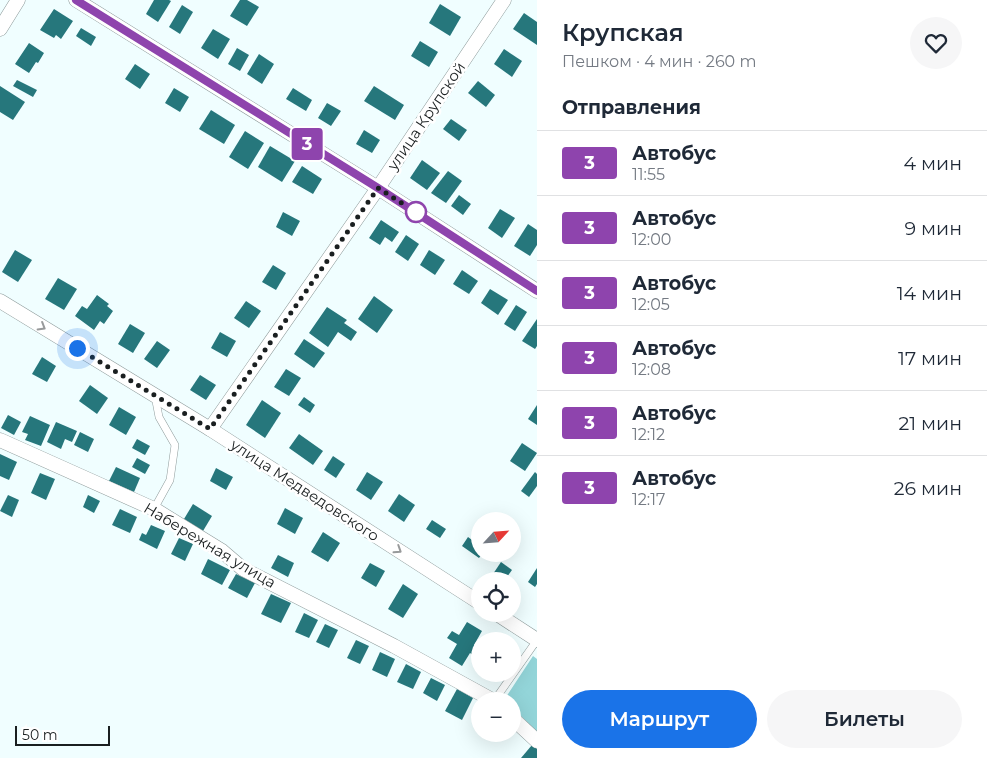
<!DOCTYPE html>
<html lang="ru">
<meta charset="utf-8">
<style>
:root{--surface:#fff;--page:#f6f6f7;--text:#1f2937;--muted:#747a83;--line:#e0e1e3;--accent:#1a73e8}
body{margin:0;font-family:Montserrat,sans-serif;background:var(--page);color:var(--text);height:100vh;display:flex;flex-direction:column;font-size:19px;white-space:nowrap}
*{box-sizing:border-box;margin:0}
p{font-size:16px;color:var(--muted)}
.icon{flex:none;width:28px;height:28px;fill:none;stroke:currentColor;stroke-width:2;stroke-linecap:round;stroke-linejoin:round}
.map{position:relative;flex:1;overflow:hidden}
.side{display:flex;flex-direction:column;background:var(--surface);width:450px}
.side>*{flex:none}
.badge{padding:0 10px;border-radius:4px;font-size:18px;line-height:32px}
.needle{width:32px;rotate:64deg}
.fabs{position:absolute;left:471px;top:512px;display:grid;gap:10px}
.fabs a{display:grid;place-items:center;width:50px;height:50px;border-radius:50%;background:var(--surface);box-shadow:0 5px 20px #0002;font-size:25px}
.scale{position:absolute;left:15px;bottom:12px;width:95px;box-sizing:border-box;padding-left:5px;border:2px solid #1a1f20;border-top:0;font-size:14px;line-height:18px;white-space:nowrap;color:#1a1f20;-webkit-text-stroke:4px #fff;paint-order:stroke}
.you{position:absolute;width:25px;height:25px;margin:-12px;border:4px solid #fff;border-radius:50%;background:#1a73e8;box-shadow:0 0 0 8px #1a73e833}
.map>.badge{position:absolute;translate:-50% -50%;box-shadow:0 0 0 2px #fff}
h2{padding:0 25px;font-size:19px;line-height:45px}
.round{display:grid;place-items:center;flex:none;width:52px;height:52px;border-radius:26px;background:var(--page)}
.summary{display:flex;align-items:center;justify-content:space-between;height:85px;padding:0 25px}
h1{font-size:24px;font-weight:600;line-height:38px}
.action{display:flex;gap:10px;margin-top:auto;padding:10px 25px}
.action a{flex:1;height:58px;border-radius:30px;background:var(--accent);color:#fff;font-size:20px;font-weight:600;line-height:58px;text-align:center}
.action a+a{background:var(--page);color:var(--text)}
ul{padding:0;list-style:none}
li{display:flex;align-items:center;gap:15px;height:65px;padding:0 25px;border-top:1px solid var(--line)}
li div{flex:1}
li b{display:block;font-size:19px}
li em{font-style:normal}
li .badge{min-width:55px;font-weight:700;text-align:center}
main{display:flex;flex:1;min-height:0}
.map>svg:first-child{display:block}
.green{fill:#93d5d9}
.building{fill:#26777c}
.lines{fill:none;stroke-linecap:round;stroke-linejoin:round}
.lane-casing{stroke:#8d9a9a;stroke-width:8}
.street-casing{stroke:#8d9a9a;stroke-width:15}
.lane{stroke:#fff;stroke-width:7}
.street{stroke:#fff;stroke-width:14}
.oneway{stroke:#989a9b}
.line-casing{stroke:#fff;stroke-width:11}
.line{stroke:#8e44ad;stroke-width:8}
.walk{stroke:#1a1f20;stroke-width:5;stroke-dasharray:0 9}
.stop-dot{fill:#fff;stroke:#8e44ad;stroke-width:2.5}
.labels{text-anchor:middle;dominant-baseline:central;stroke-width:5;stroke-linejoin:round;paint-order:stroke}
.street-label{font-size:15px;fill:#1a1f20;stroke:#fff}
</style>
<main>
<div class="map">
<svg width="537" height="758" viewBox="0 0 537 758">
<rect width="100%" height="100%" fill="#f0feff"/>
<!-- green -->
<polygon class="green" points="533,656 537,659 537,732 513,708 512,701 505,701 504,700"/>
<!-- building -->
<g class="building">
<polygon points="154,0 169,0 171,1 158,22 146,14"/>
<polygon points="240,0 247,0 259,7 247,26 230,16"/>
<polygon points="440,4 461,17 450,36 429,23"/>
<polygon points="182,5 193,12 180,34 169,27"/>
<polygon points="54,9 73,21 61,39 56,35 54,38 40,30"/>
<polygon points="524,13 537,22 537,45 513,29"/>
<polygon points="81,28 96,37 91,46 76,36"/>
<polygon points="213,29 230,39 218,59 201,48"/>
<polygon points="420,41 438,52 429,67 411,56"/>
<polygon points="29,43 44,53 38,63 36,62 29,73 15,64"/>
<polygon points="237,48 249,55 240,71 228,64"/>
<polygon points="504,49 522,61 512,77 494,64"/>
<polygon points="259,54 274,64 262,84 247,74"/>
<polygon points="135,64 150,74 140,89 125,79"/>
<polygon points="17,80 37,90 33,97 13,86"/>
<polygon points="478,81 495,95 486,107 468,93"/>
<polygon points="0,86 25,102 13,120 0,112"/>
<polygon points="374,86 404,105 395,120 364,101"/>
<polygon points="174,88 189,97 180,112 165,103"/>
<polygon points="293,88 312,100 306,111 286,99"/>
<polygon points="327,103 341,111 331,126 318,118"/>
<polygon points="211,110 235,125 224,144 199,129"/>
<polygon points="451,119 467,130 459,141 443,129"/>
<polygon points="364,130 380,140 372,153 356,144"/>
<polygon points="245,131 264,143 248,169 229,157"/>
<polygon points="270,146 295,161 282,182 258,167"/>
<polygon points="422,160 440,173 427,190 410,178"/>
<polygon points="302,166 322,179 313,194 292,182"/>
<polygon points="448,171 462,181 446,203 431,193"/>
<polygon points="459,195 471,204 463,215 451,206"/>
<polygon points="500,209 515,218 502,238 488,228"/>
<polygon points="283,212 300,221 292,236 276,227"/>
<polygon points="381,220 399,232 392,242 385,237 380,245 369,238"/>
<polygon points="528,224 537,230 537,245 530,256 514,246"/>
<polygon points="406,235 419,244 408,261 395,252"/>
<polygon points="15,250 32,260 18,282 2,272"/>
<polygon points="429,250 445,260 435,275 420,265"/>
<polygon points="273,265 286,273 276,290 262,282"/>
<polygon points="462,270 478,281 469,294 453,284"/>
<polygon points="58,278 77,289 64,310 45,299"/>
<polygon points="490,289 508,300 498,315 481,303"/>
<polygon points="97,295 109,304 107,306 113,311 104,324 100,321 94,330 75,316 82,306 87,309"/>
<polygon points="374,296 393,310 377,333 358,319"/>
<polygon points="246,301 261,311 249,328 234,318"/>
<polygon points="516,305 527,312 515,331 504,324"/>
<polygon points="327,307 347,320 344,323 357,332 351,341 338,332 328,347 309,333"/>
<polygon points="537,319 537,346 535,349 522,341"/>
<polygon points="130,324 145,333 133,353 118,344"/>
<polygon points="220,332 236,341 227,357 211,348"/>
<polygon points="304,339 325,353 314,368 294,354"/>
<polygon points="157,341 170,350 157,368 144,359"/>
<polygon points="42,357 56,366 47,382 32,374"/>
<polygon points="286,369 301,378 289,396 274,387"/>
<polygon points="200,375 216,385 206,400 190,390"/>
<polygon points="90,385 108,398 97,414 79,401"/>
<polygon points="304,397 315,405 310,413 298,405"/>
<polygon points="262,400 281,413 265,438 246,425"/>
<polygon points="537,405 537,425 528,419"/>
<polygon points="119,407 136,417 126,435 109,425"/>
<polygon points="8,415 21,422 14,435 1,428"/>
<polygon points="30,416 50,425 41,446 25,440 28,434 22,432"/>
<polygon points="56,422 77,431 72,442 65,439 61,449 47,442"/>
<polygon points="80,432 94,439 88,452 74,445"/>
<polygon points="299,434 323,451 313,465 289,448"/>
<polygon points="137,439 150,446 145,455 132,448"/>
<polygon points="522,443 537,453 525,471 510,461"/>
<polygon points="0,454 17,462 9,480 0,476"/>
<polygon points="333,456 345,464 336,478 324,470"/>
<polygon points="137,458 150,465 145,474 132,467"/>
<polygon points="116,467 140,478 134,492 109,481"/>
<polygon points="216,468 233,477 226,490 210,481"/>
<polygon points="367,472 383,482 371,500 356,490"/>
<polygon points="535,472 537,474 537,486 529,497 521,491"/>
<polygon points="40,473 55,479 46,500 31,493"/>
<polygon points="399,494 415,505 404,522 388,511"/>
<polygon points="8,495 19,500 12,517 0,511"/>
<polygon points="88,495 100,501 94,513 83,507"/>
<polygon points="193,504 212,516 203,531 184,519"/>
<polygon points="285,508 303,518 295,534 277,524"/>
<polygon points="120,509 137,517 130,533 112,525"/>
<polygon points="432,520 446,529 440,538 426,529"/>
<polygon points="151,525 165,531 157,549 139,540 142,533 146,535"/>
<polygon points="323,532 340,543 328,562 311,552"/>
<polygon points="468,537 480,546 480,554 482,554 479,558 462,546"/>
<polygon points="179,538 193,544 185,561 171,554"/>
<polygon points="278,555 294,563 288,577 271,568"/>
<polygon points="208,559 230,570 222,585 201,574"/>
<polygon points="501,562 512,570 504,581 497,581 491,577"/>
<polygon points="370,563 385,571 376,587 361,578"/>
<polygon points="537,568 537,584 535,587 528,582"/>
<polygon points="236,574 255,583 247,598 228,588"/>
<polygon points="403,584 418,594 403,618 388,609"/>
<polygon points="271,594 291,603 281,623 261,614"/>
<polygon points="304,613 318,620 309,638 295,632"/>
<polygon points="467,622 482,631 474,645 478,647 473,655 470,653 462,666 449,658 457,644 447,638 452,631 459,635"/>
<polygon points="325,624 338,630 329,648 316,642"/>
<polygon points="356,640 369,646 360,664 347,658"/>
<polygon points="380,652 395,659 387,677 372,670"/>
<polygon points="406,664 421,672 413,689 397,682"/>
<polygon points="431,678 445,685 437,701 423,693"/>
<polygon points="457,689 473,698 462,720 445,711"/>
<polygon points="532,745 537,749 537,758 521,758"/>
</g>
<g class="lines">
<defs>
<g id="lane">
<polyline points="154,509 170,480 175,445 159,417 155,396"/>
<polyline points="494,701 537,640"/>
</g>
<g id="street">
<polyline points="76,0 378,188 537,291"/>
<polyline points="0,29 18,0"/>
<polyline points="0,301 210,429 480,603"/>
<polyline points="210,429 378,188 504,0"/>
<polyline points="0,440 154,509 222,551 243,569 394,646 494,701"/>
<polyline points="497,614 537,640"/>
<polyline points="512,718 537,741"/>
</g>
</defs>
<!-- lane casing -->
<use href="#lane" class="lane-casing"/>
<!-- street casing -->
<use href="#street" class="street-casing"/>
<!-- lane -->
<use href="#lane" class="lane"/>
<!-- street -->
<use href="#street" class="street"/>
</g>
<!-- one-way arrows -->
<defs><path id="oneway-chevron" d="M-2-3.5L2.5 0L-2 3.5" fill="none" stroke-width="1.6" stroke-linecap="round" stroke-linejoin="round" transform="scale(1.25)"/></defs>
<g class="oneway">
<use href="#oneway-chevron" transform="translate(42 327) rotate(31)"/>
<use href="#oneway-chevron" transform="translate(398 550) rotate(33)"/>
</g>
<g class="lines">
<defs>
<polyline id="line" points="76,0 378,188 537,291"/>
</defs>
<!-- line casing -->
<use href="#line" class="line-casing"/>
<!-- line -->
<use href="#line" class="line"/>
<!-- walk -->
<polyline class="walk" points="77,348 210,429 378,188 416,212"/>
</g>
<!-- markers -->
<circle class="stop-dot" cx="416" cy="212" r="10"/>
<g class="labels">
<!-- street labels -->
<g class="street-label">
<text transform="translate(426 116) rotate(-56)">улица Крупской</text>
<text transform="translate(305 490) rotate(33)">улица Медведовского</text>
<text transform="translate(210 545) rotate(31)">Набережная улица</text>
</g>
</g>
</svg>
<div class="fabs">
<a><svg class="needle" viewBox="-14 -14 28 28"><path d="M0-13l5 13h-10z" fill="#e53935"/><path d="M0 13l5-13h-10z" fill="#747a83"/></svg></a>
<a><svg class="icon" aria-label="locate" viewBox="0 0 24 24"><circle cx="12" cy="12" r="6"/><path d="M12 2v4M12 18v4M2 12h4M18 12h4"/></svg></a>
<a>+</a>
<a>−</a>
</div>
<div class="scale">50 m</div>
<div class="you" style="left:77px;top:348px"></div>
<b class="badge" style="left:307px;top:144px;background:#8e44ad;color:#fff">3</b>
</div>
<section class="side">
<div class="summary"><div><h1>Крупская</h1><p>Пешком · 4 мин · 260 m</p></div><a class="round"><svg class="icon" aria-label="heart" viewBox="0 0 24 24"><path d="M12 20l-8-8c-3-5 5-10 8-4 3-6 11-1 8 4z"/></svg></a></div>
<h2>Отправления</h2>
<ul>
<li><span class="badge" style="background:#8e44ad;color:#fff">3</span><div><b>Автобус</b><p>11:55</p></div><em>4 мин</em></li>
<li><span class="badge" style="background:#8e44ad;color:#fff">3</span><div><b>Автобус</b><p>12:00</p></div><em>9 мин</em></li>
<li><span class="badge" style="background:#8e44ad;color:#fff">3</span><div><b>Автобус</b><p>12:05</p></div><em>14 мин</em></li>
<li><span class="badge" style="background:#8e44ad;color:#fff">3</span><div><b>Автобус</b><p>12:08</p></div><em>17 мин</em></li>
<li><span class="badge" style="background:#8e44ad;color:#fff">3</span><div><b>Автобус</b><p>12:12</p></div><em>21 мин</em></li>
<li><span class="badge" style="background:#8e44ad;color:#fff">3</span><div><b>Автобус</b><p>12:17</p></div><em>26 мин</em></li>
</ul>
<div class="action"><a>Маршрут</a><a>Билеты</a></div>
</section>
</main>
